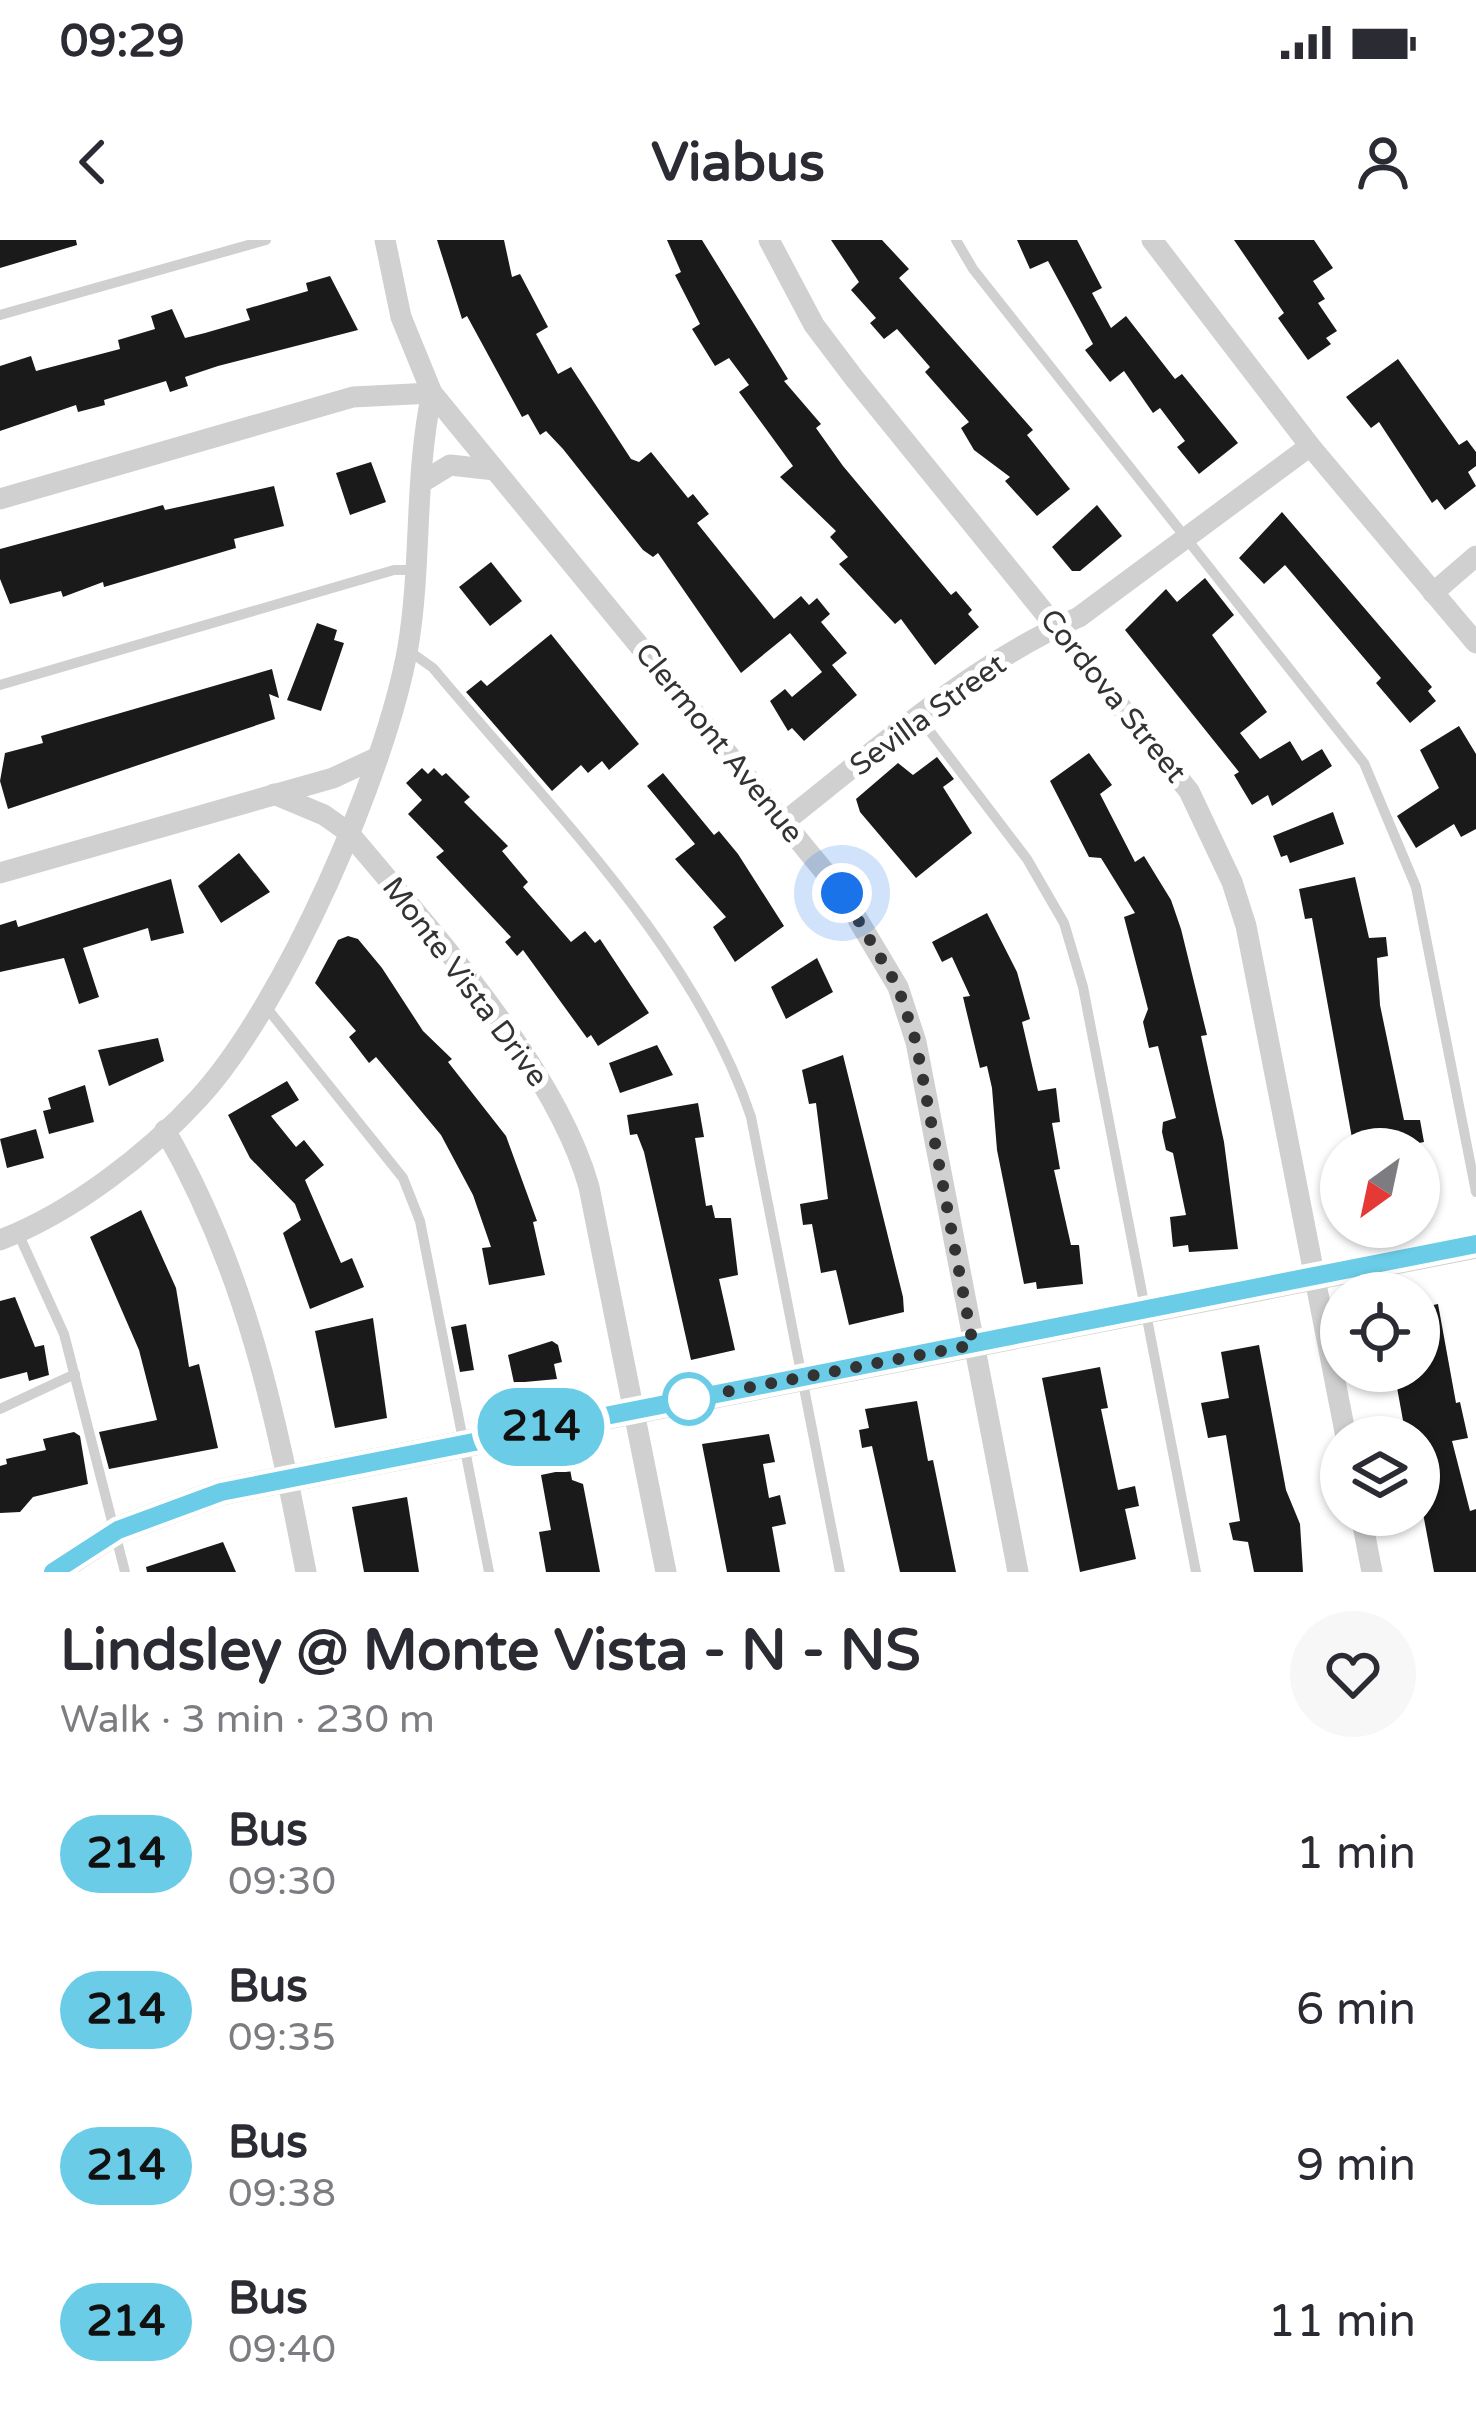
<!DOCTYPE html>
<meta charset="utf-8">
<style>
:root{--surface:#fff;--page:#f7f7f7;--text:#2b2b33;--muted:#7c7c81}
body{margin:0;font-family:"Varela Round",sans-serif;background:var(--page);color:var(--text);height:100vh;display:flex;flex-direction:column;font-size:45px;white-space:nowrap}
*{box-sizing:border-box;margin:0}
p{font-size:39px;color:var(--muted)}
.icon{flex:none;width:66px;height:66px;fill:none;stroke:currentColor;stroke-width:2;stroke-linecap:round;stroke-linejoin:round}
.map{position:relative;height:1332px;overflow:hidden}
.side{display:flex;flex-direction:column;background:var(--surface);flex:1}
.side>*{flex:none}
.badge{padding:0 24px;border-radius:39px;font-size:42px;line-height:78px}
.needle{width:78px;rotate:213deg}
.buttons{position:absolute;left:1320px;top:888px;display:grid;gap:24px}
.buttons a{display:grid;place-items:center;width:120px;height:120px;border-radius:50%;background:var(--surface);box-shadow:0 3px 9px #0004;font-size:60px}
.you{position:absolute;width:60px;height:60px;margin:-30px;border:9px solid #fff;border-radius:50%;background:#1a73e8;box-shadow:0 0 0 18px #1a73e833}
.map>.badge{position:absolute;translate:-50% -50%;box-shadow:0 0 0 6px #fff}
.round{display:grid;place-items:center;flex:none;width:126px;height:126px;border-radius:63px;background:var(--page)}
.overview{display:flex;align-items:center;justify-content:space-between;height:204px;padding:0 60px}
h1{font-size:57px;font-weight:700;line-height:90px}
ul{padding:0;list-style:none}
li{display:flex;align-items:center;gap:36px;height:156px;padding:0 60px}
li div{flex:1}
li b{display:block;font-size:45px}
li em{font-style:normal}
li .badge{min-width:132px;font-weight:700;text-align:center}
.status{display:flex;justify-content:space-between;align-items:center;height:84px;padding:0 60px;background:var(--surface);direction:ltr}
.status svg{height:33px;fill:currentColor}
header{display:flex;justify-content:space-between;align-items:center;height:156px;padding:0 60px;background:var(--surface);font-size:54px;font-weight:700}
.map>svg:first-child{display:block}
.building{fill:#1a1a1a}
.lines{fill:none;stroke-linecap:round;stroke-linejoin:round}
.service{stroke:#d0d0d0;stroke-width:10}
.minor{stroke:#d0d0d0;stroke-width:21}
.tertiary{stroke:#d0d0d0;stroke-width:27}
.line-casing{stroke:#fff;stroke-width:27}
.line{stroke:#6bcce7;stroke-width:18}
.walk{stroke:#333;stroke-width:12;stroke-dasharray:0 21.6}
.stop-dot{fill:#fff;stroke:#6bcce7;stroke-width:6}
.labels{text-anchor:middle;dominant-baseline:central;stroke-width:12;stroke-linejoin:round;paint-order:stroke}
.street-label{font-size:30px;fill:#333;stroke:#fff}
</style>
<div class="status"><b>09:29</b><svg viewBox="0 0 49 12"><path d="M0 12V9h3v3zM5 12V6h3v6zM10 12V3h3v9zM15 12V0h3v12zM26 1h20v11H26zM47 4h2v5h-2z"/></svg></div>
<header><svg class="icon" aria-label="back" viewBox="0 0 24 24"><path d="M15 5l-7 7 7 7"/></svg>Viabus<svg class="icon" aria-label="person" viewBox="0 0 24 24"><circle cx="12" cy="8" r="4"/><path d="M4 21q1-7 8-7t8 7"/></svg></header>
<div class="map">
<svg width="1476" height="1332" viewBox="0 0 1476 1332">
<rect width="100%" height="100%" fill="#fff"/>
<!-- building -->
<g class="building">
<polygon points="0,0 76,0 77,5 0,28"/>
<polygon points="437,0 504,0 512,37 520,34 548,87 536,94 558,134 571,127 631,219 639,222 651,212 688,258 693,254 709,274 697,283 774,379 801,356 809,365 817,358 830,374 821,382 847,413 832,425 857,455 804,501 792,488 788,491 770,461 785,449 792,457 822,432 790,393 741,433 658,313 653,317 643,310 563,209 546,191 540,195 528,174 522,177 467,76 462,79"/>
<polygon points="667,0 702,0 788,139 784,141 821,184 816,188 843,226 951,355 956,351 972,370 968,374 979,387 935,425 901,379 895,384 839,324 848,317 830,297 836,291 780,237 793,226 739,152 749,145 729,118 715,126 692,89 700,84 675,35 681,32"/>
<polygon points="831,0 882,0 909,29 899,38 1033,190 1027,195 1070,249 1037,276 1005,241 1010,237 974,210 961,188 969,182 925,132 930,127 897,89 884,99 870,83 876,78 851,50 859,42"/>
<polygon points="1017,0 1077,0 1102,48 1092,53 1111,88 1126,76 1175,139 1182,134 1238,203 1199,234 1177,207 1185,201 1160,168 1153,173 1124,131 1110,142 1085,110 1093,104 1048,21 1030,29"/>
<polygon points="1234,0 1314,0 1333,28 1313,41 1325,59 1318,63 1337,91 1326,98 1331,104 1308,120 1278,78 1284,73"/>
<polygon points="330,36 358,90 218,126 185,137 188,146 170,152 166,141 104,160 105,165 78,172 76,165 0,191 0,126 31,116 36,131 120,109 118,100 155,89 151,76 172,69 185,98 205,93 250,80 246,69 308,51 306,43"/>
<polygon points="1398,119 1459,205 1467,200 1476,212 1476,226 1468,232 1476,246 1445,270 1437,259 1432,263 1379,182 1371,188 1346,157"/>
<polygon points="371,222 386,262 350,275 336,233"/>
<polygon points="274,246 284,286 234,299 236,308 104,347 103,342 63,357 61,351 10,364 0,339 0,309 163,265 165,270"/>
<polygon points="1097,265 1122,296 1080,331 1072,331 1052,307"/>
<polygon points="1282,272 1432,447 1428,451 1436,461 1410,483 1376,443 1381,438 1285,325 1264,344 1239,318"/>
<polygon points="491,322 522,361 490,386 459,347"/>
<polygon points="1205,338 1234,375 1212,395 1267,472 1240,493 1260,519 1290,501 1302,521 1322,509 1332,526 1272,566 1268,555 1252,565 1234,535 1239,532 1125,390 1166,349 1177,362"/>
<polygon points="317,383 337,390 334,400 344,403 321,471 287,460"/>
<polygon points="551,394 639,504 609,530 602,521 588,533 581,525 552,551 466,452 481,440 487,446"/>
<polygon points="272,429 279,458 269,454 275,479 8,569 0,541 5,513 43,503 41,496"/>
<polygon points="1459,486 1476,514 1476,589 1461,597 1454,584 1416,608 1397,576 1439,548 1420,510"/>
<polygon points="1089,513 1112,545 1100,554 1135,622 1144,616 1171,660 1181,689 1207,795 1201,796 1224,902 1238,1009 1189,1012 1188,1005 1173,1007 1170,977 1186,975 1173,913 1166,910 1162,892 1163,882 1176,878 1158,806 1149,808 1143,782 1148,769 1124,677 1135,673 1101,618 1089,617 1050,541"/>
<polygon points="937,517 954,539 943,547 972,593 916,638 860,572 856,559 898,523 913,535"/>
<polygon points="422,528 428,534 434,528 442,536 446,533 470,557 464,562 508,606 502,611 528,642 523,647 571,702 585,691 595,703 600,699 649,773 598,806 591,795 587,798 523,710 517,716 505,702 511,697 436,617 444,611 408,574 422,560 406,543"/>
<polygon points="663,533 714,595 719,591 738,614 784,686 735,722 713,687 726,677 675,619 695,604 647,546"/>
<polygon points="1333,572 1344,604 1290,623 1287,615 1281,617 1273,596"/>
<polygon points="239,613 270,652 221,683 198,646"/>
<polygon points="1355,637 1369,698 1386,697 1388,716 1377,718 1380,765 1404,880 1420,880 1424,902 1414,904 1415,909 1354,909 1312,678 1305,679 1299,649"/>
<polygon points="171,639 184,693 151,701 148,688 83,708 99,757 79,764 64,718 0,732 0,685 16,680 18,687"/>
<polygon points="987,673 1017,732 1030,779 1022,782 1038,851 1056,848 1060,882 1052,883 1060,929 1054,930 1071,1005 1079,1005 1083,1044 1037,1049 1036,1042 1024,1044 997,910 992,848 987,826 980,828 963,757 970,756 952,717 942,722 932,702"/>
<polygon points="348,696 358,699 382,728 423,791 452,819 448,822 506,896 537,981 533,982 545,1035 489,1045 482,1008 491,1007 473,955 441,895 376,817 369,823 349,797 356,791 315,743 338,700"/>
<polygon points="817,718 833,752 786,779 771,747"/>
<polygon points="158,798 164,821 109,846 98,810"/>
<polygon points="657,805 673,835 620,853 609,823"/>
<polygon points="843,815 903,1057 904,1072 849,1085 836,1030 821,1033 812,984 803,985 800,964 828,959 816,863 809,864 802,830"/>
<polygon points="287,841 299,860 271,876 296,907 304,900 324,925 305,940 341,1023 352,1018 364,1047 310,1069 283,993 301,980 295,964 250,918 228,875"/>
<polygon points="85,845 94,882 49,894 43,871 51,869 48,858"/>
<polygon points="698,863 704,897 695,898 706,966 712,965 715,978 731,978 738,1035 719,1039 735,1110 691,1120 644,912 637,894 630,895 627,875"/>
<polygon points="36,889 44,918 7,928 0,899"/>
<polygon points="141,970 176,1048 189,1127 199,1124 218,1208 109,1229 99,1192 157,1180 139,1110 90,997"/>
<polygon points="15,1057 35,1107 44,1105 49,1135 29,1141 27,1132 0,1139 0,1061"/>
<polygon points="1438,1064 1456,1163 1460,1162 1468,1198 1452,1201 1470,1271 1476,1269 1476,1332 1434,1332 1419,1252 1419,1197 1406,1197 1394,1131 1419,1131 1419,1068"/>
<polygon points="373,1078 387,1178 335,1188 315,1091"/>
<polygon points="466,1084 474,1130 460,1132 451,1087"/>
<polygon points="552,1101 558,1105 562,1122 554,1124 557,1139 514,1143 508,1115"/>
<polygon points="1259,1105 1286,1250 1300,1284 1303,1332 1254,1332 1248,1302 1233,1300 1229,1283 1240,1281 1226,1195 1208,1198 1201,1163 1229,1158 1221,1112"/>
<polygon points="1100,1127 1108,1168 1101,1169 1118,1250 1135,1246 1139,1266 1125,1269 1136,1319 1080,1332 1042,1138"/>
<polygon points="917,1161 928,1221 933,1220 956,1332 900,1332 872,1206 862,1208 859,1190 869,1188 865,1169"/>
<polygon points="74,1192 80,1196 88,1244 33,1257 20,1272 0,1273 0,1226 7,1224 6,1219 46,1210 43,1199"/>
<polygon points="769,1194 775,1222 763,1224 769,1258 780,1255 786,1284 772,1287 780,1332 727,1332 702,1204"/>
<polygon points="570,1229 572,1240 583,1244 600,1332 546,1332 539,1292 551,1290 541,1235"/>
<polygon points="407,1257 419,1332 364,1332 352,1267"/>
<polygon points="223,1302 236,1332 147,1332 146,1327"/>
</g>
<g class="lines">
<!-- service -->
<g class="service">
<polyline points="956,0 973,29 1364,523 1416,647 1476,952"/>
<polyline points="0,75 266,0"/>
<path d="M 409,411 L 433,428 C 546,564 695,708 751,877 L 840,1332"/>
<polyline points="0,445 394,330 416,330"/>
<polyline points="919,477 1027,619 1064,683 1083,747 1196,1332"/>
<polyline points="266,767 403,938 420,981 489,1332"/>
<polyline points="18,993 64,1094 125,1332"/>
<polyline points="0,1169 75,1134"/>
</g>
<!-- minor -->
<g class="minor">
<polyline points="385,0 401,77 432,153 842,653 898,747 916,802 1018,1332"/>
<polyline points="769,0 814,85 854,138 1189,551 1232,642 1246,686 1346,1197"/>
<polyline points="1152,0 1310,206 1476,403"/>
<polyline points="424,241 450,225 495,230"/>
<path d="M 0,259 L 353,157 L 432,153 C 414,236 422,323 408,407 C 386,532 285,764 199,858 C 148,914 71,973 0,1000"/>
<polyline points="1433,353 1476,316"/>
<path d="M 274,554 L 324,575 L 348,592 C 430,690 555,826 589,947 L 666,1332"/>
<path d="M 783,583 C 876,510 970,425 1079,377 L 1310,206"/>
<polyline points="0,633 333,538 378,517"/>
<path d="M 165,890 C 247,1033 275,1172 306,1332"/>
<polyline points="1361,1275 1372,1332"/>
</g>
<!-- tertiary -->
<polyline class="tertiary" points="54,1332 118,1290 221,1252 1476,1005"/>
</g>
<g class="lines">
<defs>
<polyline id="line" points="53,1332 118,1290 221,1252 1476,1004"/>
</defs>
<!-- line casing -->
<use href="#line" class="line-casing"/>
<!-- line -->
<use href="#line" class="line"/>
<!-- walk -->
<polyline class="walk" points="689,1159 677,1161 973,1105 916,802 898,747 842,653"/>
</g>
<!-- markers -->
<circle class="stop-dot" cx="689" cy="1159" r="24"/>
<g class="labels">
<!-- street labels -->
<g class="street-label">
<text transform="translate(1113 456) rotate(51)">Cordova Street</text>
<text transform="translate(928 475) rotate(-36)">Sevilla Street</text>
<text transform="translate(719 503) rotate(51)">Clermont Avenue</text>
<text transform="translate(465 742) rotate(53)">Monte Vista Drive</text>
</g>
</g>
</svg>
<div class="buttons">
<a><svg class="needle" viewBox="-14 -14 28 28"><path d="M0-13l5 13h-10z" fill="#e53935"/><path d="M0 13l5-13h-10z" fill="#7c7c81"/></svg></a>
<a><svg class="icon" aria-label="locate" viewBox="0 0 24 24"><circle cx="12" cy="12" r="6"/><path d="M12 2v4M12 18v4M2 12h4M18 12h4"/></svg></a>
<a><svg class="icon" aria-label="layers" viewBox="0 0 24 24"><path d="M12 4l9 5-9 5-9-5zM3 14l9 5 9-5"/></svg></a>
</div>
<div class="you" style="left:842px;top:653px"></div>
<b class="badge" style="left:541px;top:1187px;background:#6bcce7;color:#111">214</b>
</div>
<section class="side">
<div class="overview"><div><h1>Lindsley @ Monte Vista - N - NS</h1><p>Walk · 3 min · 230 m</p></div><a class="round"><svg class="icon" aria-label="heart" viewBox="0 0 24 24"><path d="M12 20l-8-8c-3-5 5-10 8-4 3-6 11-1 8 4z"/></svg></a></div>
<ul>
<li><span class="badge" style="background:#6bcce7;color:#111">214</span><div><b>Bus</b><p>09:30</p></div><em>1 min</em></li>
<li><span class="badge" style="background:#6bcce7;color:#111">214</span><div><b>Bus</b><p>09:35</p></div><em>6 min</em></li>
<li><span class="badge" style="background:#6bcce7;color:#111">214</span><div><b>Bus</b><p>09:38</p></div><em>9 min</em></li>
<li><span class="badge" style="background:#6bcce7;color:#111">214</span><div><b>Bus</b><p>09:40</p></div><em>11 min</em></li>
</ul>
</section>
